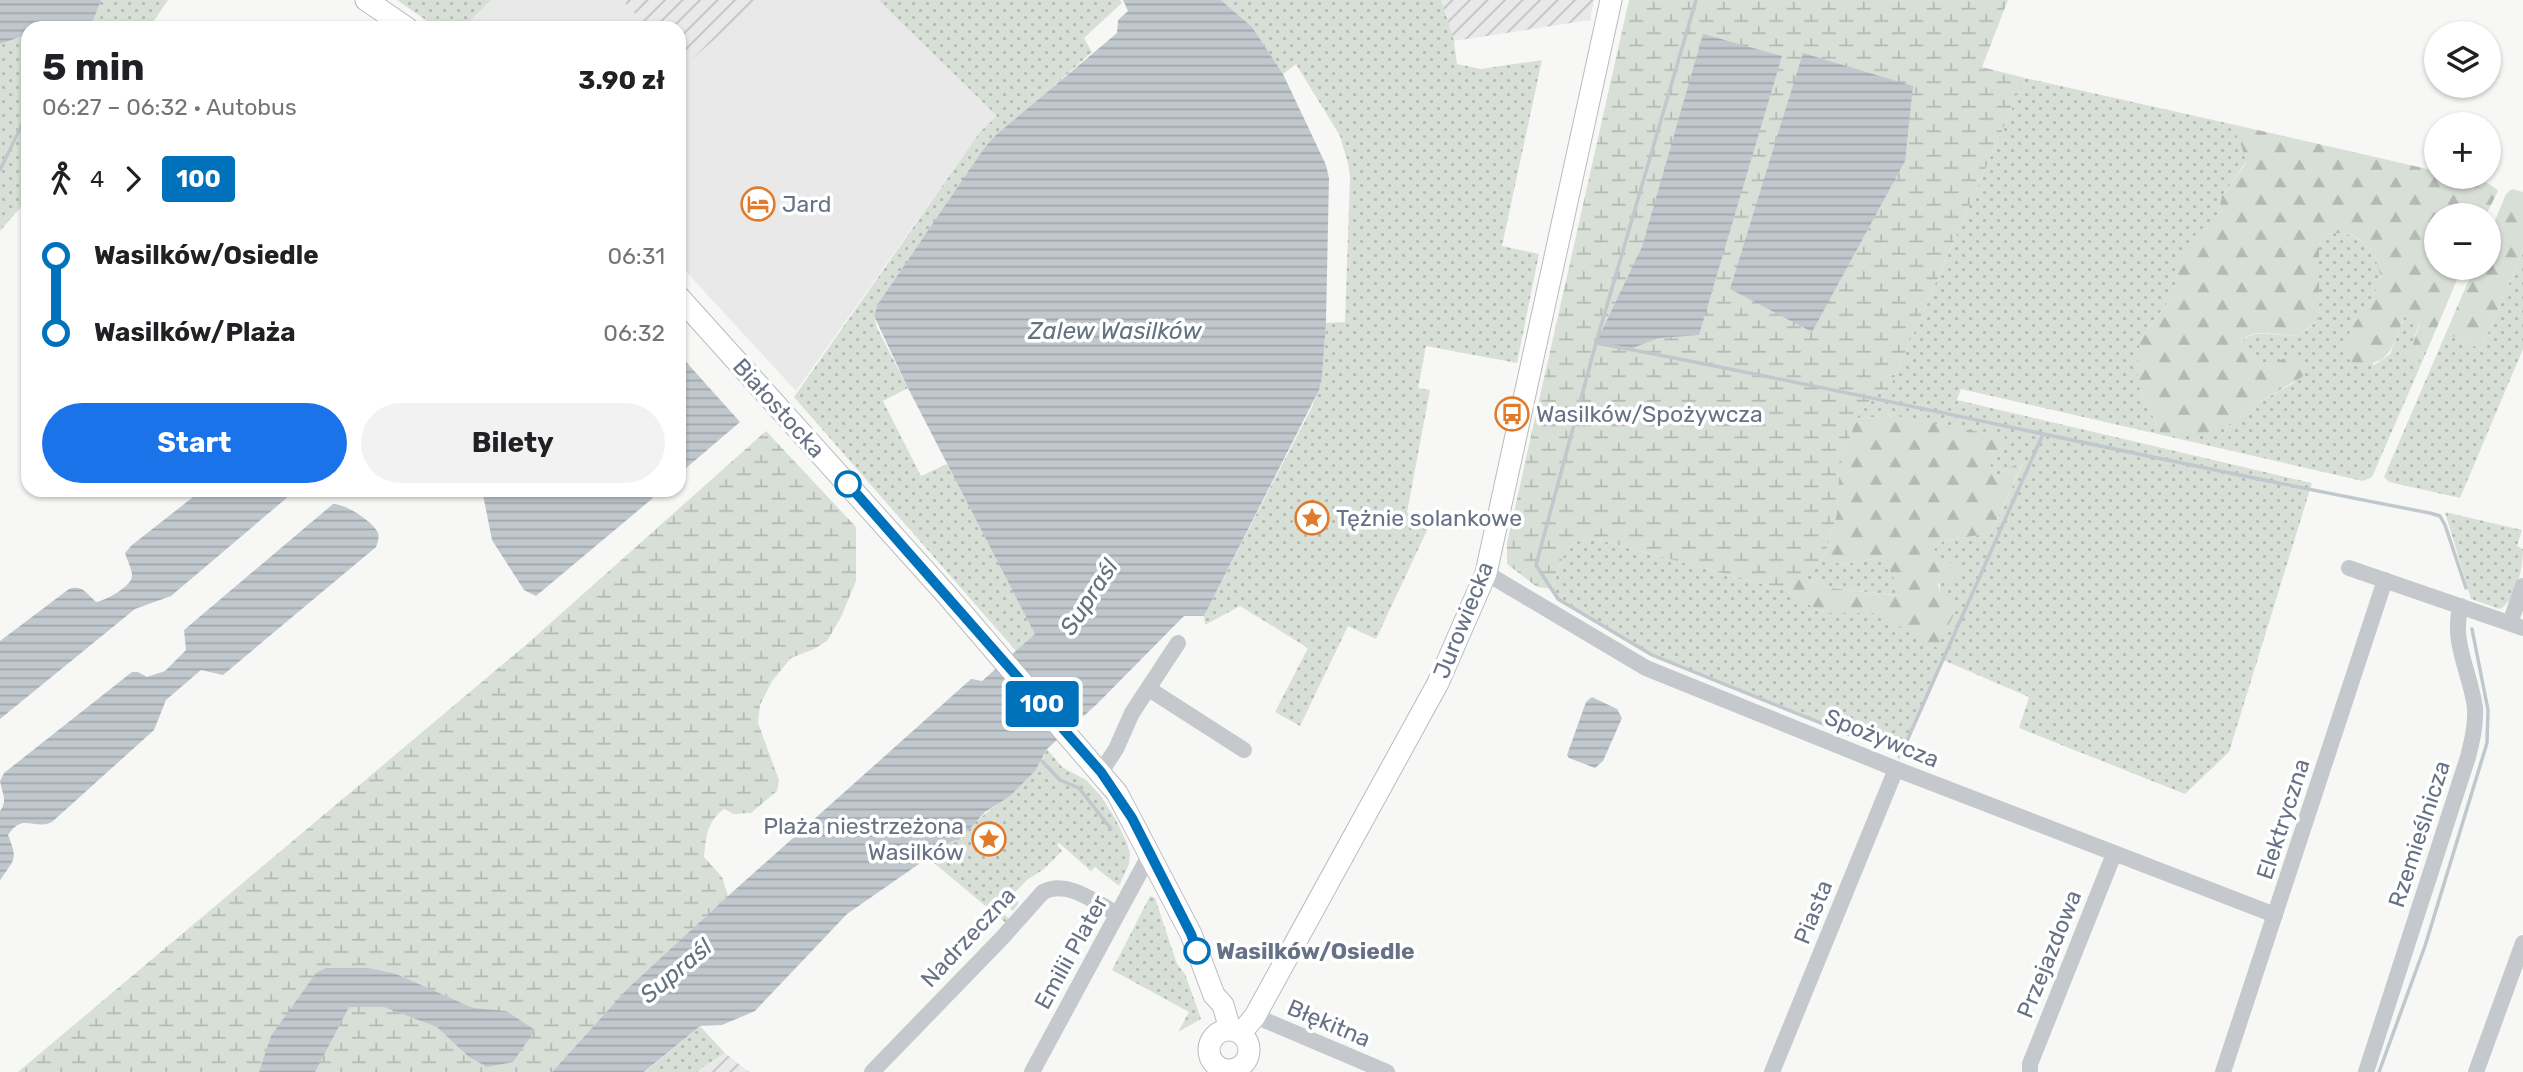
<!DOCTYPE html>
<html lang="pl">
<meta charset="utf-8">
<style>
:root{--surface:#fff;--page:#f2f2f2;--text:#202124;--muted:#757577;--accent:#1a73e8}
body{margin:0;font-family:Rubik,sans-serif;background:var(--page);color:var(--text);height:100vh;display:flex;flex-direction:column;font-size:26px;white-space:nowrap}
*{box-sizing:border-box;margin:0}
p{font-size:23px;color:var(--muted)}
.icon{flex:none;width:38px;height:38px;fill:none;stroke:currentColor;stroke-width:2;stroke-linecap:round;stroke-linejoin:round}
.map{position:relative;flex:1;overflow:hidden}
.drawer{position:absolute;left:21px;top:21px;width:665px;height:476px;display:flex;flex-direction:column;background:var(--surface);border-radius:21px;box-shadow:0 2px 5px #0004}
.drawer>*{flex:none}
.badge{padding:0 14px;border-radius:5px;font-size:24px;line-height:46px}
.buttons{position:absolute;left:2424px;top:21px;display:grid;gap:14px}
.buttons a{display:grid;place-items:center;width:77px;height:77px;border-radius:50%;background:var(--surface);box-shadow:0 2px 5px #0004;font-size:35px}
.map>.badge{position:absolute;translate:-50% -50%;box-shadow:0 0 0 4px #fff}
.legs{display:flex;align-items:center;gap:10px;height:77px;padding:0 21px;font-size:23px}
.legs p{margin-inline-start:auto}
.overview{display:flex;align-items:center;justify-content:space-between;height:119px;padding:0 21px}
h1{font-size:38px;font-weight:700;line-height:52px}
.primary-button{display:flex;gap:14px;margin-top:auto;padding:14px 21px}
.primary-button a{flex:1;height:80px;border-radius:42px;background:var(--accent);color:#fff;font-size:28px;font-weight:700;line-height:80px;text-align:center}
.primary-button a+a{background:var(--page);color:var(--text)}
ul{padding:0 21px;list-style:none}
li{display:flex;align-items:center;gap:24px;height:77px;font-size:26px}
li i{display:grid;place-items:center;width:10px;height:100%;margin:0 9px;background:currentColor}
li i::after{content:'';width:18px;height:18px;margin:-9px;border:5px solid;border-radius:50%;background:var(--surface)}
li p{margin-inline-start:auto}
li:first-child i{background:linear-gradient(#0000 50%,currentColor 0)}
li:last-child i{background:linear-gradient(currentColor 50%,#0000 0)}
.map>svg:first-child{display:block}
.built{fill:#e8e9e8}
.industrial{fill:url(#industrial-furrows)}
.grass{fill:url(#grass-dots)}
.forest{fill:url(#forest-firs)}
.wetland{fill:url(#wetland-marsh)}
.water{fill:url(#water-rules)}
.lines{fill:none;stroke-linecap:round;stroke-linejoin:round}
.stream{stroke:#c0c8ce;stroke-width:3.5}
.secondary-casing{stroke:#b8bbc1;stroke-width:23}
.street{stroke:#c5c8cc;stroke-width:16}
.secondary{stroke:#fff;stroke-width:21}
.line-1-casing{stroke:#fff;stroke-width:16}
.line-1{stroke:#0072bc;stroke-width:10}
.stop-1-dot{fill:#fff;stroke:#0072bc;stroke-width:3.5}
.labels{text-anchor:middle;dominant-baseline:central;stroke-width:7;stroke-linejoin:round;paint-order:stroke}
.poi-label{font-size:23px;fill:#677286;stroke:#fff;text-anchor:start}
.street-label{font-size:23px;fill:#677286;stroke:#fff}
.stop-label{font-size:23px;font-weight:bold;fill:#677286;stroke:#fff;text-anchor:start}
.water-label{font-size:24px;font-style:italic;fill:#637381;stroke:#fff}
</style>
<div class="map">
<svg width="2523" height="1072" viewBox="0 0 2523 1072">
<defs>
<pattern id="industrial-furrows" width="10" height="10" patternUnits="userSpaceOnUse" patternTransform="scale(1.75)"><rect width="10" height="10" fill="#e8e9e8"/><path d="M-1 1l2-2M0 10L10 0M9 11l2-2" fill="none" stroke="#c0c1c2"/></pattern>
<pattern id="grass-dots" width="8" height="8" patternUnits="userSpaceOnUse" patternTransform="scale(1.75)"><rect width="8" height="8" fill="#d8dfd6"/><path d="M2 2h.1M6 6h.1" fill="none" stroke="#b3b9b3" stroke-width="1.8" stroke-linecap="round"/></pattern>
<pattern id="forest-firs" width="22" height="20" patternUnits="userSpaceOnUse" patternTransform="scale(1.75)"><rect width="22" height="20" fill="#d8dfd6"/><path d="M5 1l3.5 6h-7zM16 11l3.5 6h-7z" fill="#b3b9b3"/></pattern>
<pattern id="wetland-marsh" width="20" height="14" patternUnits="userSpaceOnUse" patternTransform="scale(1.75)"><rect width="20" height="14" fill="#d8dfd6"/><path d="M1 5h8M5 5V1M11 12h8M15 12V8" fill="none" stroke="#b3b9b3"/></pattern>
<pattern id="water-rules" width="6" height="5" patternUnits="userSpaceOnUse" patternTransform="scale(1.75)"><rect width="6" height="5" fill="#c0c8ce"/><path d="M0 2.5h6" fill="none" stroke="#a0a7ad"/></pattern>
</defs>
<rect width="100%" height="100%" fill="#f7f8f5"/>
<!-- built -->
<g class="built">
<polygon points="491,0 622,0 649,28 463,28"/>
<polygon points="760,0 878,0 997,116 980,132 796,391 679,264 679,59 685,64"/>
</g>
<!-- industrial -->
<g class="industrial">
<polygon points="622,0 760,0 685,65 679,59 679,28 649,28"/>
<polygon points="1440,0 1594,0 1590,20 1454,41"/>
<polygon points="725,1053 749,1072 695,1072"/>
</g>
<!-- grass -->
<g class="grass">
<polygon points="0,0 168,0 149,28 28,28 28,199 0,231"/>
<polygon points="397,0 491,0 463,28 437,28"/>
<polygon points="878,0 1120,0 1122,3 1084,38 1092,52 985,147 874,316 877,328 908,388 883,401 921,476 947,464 1036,634 1016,651 794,397 980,132 997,116"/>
<polygon points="1221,0 1441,0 1454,41 1457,64 1481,69 1542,60 1502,246 1539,254 1517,363 1426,346 1418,388 1430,390 1407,512 1430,524 1376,639 1348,626 1300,726 1275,712 1308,648 1240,606 1205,625 1204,616 1313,405 1322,377 1326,323 1345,322 1350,177 1348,163 1340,136 1296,64 1283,74 1252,27"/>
<path d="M 2025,78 L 2231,124 L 2243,147 L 2246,162 L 2222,196 L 2218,214 L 2181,253 L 2173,295 L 2140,340 L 2139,387 L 2161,434 L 2181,434 L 2238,420 L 2254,405 L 2295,382 L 2274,366 L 2264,367 L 2239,347 C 2250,324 2276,338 2296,335 C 2304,333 2313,324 2319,319 L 2319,243 L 2326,234 C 2349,230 2364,238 2375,258 C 2378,264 2382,272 2380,279 C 2376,298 2361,315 2350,331 L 2374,365 L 2390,354 L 2405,315 L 2414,315 L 2420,322 L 2415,336 L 2416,364 L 2429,346 L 2372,477 L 2363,481 L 1961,389 L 1957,400 L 2312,483 L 2229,752 L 2185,794 L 2019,728 L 2029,697 L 1943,660 L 1899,760 L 1892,749 L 1852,736 L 1652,655 L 1558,599 L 1552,589 C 1560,564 1564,536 1596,539 L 1785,590 L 1823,613 L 1876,612 L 1937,647 C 1938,623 1944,569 1934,549 L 1943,541 L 1991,533 L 2023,463 L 2006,469 L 1995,478 L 1990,465 L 2004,450 L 1892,415 L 1856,419 L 1872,397 L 1891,385 Z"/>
<polygon points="2523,251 2523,349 2460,498 2389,482 2384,477 2446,333 2481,349"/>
<path d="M 2445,512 L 2522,530 L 2517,546 L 2523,549 C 2523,568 2517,599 2500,609 L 2471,599 Z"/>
<polygon points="1825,554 1841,565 1883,557 1904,596 1830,588 1801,576 1817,565"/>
<path d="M 1047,749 L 1062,767 L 1086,780 L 1101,796 L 1115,818 L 1127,843 L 1130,854 L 1129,864 L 1119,886 L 1095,867 L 1091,871 L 1059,843 L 1057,845 L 1062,851 L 1044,869 L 1027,880 L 1013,894 L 1018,899 L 1018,904 L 1013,911 L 1007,906 L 1002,912 L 1010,920 L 1006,923 L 928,858 L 952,841 L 959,840 C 985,806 1030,790 1047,749 Z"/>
<polygon points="1150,896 1155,898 1177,964 1185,974 1201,1019 1178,1032 1189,1012 1112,970"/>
<polygon points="700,1026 725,1053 695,1072 645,1072"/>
</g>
<!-- forest -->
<g class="forest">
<path d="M 2231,124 L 2436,171 L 2436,177 C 2455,177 2484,175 2498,191 L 2486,215 L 2436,215 L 2436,268 L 2462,268 L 2429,346 L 2416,364 L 2407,363 L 2420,323 L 2414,315 L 2405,315 C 2392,345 2394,363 2357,366 L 2346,357 C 2342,335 2358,320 2370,302 C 2375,294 2378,285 2381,276 C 2373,247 2359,228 2326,234 L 2319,243 L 2319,319 C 2313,323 2304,333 2296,335 C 2276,338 2250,323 2239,347 L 2264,367 L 2274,366 L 2282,359 L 2304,357 L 2306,366 L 2302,377 L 2254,405 L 2238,420 L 2222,428 L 2201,435 L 2161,434 L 2139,387 L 2137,366 L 2140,340 L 2173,295 L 2180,253 L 2193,237 L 2218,214 L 2222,196 L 2246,163 L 2242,147 Z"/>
<polygon points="2512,189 2523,192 2523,251 2481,349 2446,333 2474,268 2488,268 2489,235 2506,194"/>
<polygon points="1892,415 2005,437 2004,450 1990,465 1995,478 2006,469 2023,462 1991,533 1943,541 1934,549 1939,559 1957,565 1959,575 1938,584 1940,593 1958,606 1937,648 1876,613 1823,613 1785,590 1801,576 1830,588 1903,596 1883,557 1841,565 1825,554 1837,513 1839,470 1856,419"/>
</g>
<!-- wetland -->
<g class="wetland">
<path d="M 1629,0 L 2008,0 L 1982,67 L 2025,78 L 1891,385 L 1872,397 L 1856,419 L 1839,470 L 1837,513 L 1825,554 L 1817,565 L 1785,590 L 1596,539 C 1564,536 1560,564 1552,589 L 1537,587 L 1507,564 L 1507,543 Z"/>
<path d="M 766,431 L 856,527 L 856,581 L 841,617 L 827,641 L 814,649 L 791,658 L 772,681 L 760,705 L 758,723 L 779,780 L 777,791 L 751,813 L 734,814 L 724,809 C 707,821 706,837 704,857 L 722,877 L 728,896 L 628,988 L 552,1072 L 18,1072 L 527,644 Z"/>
</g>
<!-- water -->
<g class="water">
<polygon points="0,0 101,0 90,28 28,28 28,34 0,44"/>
<polygon points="1123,0 1221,0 1252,27 1283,74 1326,165 1329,178 1326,323 1322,377 1319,390 1204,616 1184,616 1097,704 1047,749 1035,771 1010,796 985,812 959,840 952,841 847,914 755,1011 722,1025 700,1026 644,1072 552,1072 628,988 728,896 971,679 982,681 1035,634 908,388 874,316 878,304 985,147 996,135 1117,33 1118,20 1128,11"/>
<polygon points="1703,34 1782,56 1699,335 1659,338 1630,349 1596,343 1642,247"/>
<polygon points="1803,53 1913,86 1905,161 1812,332 1730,289"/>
<polygon points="679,354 740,422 679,474"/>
<path d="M 202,490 L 296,490 L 171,596 L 135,609 L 0,719 L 0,641 L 69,589 C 82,584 87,594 96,602 C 105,601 132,586 132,576 C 132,569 127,560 125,553 L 132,545 Z"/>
<polygon points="482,490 644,490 653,498 536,596 524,590 492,540"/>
<path d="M 333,504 C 346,504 370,520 377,531 C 380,536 378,542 376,547 L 223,675 L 201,670 L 166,700 L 154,730 L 52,822 C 34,831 23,812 8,835 C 18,860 15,858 0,880 L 0,811 C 8,801 2,793 0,781 L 4,773 L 132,672 L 138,672 L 147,677 L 165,671 L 186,650 L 184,630 Z"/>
<polygon points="1592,697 1617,709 1622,718 1603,761 1595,768 1569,758 1567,755 1586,702"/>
<polygon points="326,968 368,968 396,974 473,1008 506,1011 535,1030 513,1062 487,1067 469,1057 437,1027 384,1007 349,1007 315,1072 259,1072 271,1036 316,973"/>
</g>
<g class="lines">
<!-- stream -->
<g class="stream">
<polyline points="1696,0 1596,343 1536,565 1558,599 1652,655 1853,736"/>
<polyline points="0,170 28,112"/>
<path d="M 1596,343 C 1875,395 2151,460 2430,513 L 2440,516 L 2445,525 L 2466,588"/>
<polyline points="1902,752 2043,434"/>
<polyline points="1042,761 1060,780 1079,788 1111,829"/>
<polyline points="2379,1072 2425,946 2487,743 2488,710 2472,629"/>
</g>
<defs>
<g id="secondary">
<polyline points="366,0 407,28"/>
<polyline points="679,297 946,594 1117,793 1191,934 1214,995 1223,1005 1230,1029"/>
<circle cx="1229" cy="1050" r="20"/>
<polyline points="1241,1033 1255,1016 1438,683 1486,573 1611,0"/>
</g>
</defs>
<!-- secondary casing -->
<use href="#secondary" class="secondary-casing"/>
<!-- street -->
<g class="street">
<polyline points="2349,568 2523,628"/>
<polyline points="1486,573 1646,668 1896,769 2275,915"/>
<polyline points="2510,623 2523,586"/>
<polyline points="1149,689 1244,750"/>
<polyline points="1101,772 1116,749 1132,713 1178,643"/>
<polyline points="1255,1016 1387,1072"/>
<path d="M 872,1072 L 1002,938 L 1043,892 C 1067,879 1096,903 1117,914"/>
<polyline points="1032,1072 1150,854"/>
<polyline points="1772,1072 1896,769"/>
<polyline points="2030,1072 2030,1064 2114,854"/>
<polyline points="2223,1072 2385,580"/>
<path d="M 2366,1072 L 2468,757 C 2472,741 2476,725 2475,708 C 2471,674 2450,640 2461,606"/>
<polyline points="2476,1072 2523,943"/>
</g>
<!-- secondary -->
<use href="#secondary" class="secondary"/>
</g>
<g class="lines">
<defs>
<polyline id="line-1" points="848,484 1101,772 1132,818 1191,934 1197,951"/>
</defs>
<!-- line-1 casing -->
<use href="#line-1" class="line-1-casing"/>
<!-- line-1 -->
<use href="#line-1" class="line-1"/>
</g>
<!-- icons -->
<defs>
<symbol id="hotel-ring" viewBox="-11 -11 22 22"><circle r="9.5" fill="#fff" stroke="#e17b2b" stroke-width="1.5"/><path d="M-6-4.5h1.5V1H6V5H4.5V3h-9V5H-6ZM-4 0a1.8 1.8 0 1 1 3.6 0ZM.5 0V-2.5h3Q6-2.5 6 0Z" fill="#e17b2b"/></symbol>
<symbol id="bus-ring" viewBox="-11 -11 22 22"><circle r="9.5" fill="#fff" stroke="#e17b2b" stroke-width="1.5"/><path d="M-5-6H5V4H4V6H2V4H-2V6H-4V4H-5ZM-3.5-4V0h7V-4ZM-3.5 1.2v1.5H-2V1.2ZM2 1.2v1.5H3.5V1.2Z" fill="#e17b2b"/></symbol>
<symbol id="sight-ring" viewBox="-11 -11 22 22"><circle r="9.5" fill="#fff" stroke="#e17b2b" stroke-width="1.5"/><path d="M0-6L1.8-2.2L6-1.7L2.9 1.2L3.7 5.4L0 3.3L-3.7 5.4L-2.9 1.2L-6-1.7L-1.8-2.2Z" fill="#e17b2b"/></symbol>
</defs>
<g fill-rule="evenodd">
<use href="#hotel-ring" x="739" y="185" width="38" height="38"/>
<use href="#bus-ring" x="1493" y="395" width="38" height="38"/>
<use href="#sight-ring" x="1293" y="499" width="38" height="38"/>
<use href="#sight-ring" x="970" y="820" width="38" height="38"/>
</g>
<!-- markers -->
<g class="stop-1-dot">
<circle cx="848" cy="484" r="12"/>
<circle cx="1197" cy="951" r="12"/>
</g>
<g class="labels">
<!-- poi labels -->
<g class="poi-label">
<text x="782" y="204">Jard</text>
<text x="1536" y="414">Wasilków/Spożywcza</text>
<text x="1336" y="518">Tężnie solankowe</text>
<text x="964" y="826" text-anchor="end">Plaża niestrzeżona<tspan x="964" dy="26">Wasilków</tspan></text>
</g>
<!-- street labels -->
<g class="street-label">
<text transform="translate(779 408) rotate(48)">Białostocka</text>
<text transform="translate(1463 620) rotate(-68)">Jurowiecka</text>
<text transform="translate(1882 738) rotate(22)">Spożywcza</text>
<text transform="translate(2283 819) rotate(-72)">Elektryczna</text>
<text transform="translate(2419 834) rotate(-72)">Rzemieślnicza</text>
<text transform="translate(1813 912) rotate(-68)">Piasta</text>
<text transform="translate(968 937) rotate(-47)">Nadrzeczna</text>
<text transform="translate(1071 952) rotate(-61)">Emilii Plater</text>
<text transform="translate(2049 954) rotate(-68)">Przejazdowa</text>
<text transform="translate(1329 1023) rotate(23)">Błękitna</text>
</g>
<!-- stop labels -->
<g class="stop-label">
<text x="1216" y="951">Wasilków/Osiedle</text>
</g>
<!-- water labels -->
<g class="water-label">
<text x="1115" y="331">Zalew Wasilków</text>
<text transform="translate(1089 597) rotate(-57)">Supraśl</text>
<text transform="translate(676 971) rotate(-40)">Supraśl</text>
</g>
</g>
</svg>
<div class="buttons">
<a><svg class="icon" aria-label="layers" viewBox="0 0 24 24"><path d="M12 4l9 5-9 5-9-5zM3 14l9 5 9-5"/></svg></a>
<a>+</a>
<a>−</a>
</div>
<b class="badge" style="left:1042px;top:704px;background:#0072bc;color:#fff">100</b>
<section class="drawer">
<div class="overview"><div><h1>5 min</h1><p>06:27 – 06:32 · Autobus</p></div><b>3.90 zł</b></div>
<div class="legs"><svg class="icon" aria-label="walk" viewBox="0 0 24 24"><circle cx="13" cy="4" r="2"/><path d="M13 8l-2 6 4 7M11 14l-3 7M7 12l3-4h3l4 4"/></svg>4<svg class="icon" aria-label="forward" viewBox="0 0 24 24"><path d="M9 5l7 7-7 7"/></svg><b class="badge" style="background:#0072bc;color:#fff">100</b></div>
<ul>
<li><i style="color:#0072bc"></i><b>Wasilków/Osiedle</b><p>06:31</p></li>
<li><i style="color:#0072bc"></i><b>Wasilków/Plaża</b><p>06:32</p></li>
</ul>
<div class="primary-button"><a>Start</a><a>Bilety</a></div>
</section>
</div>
